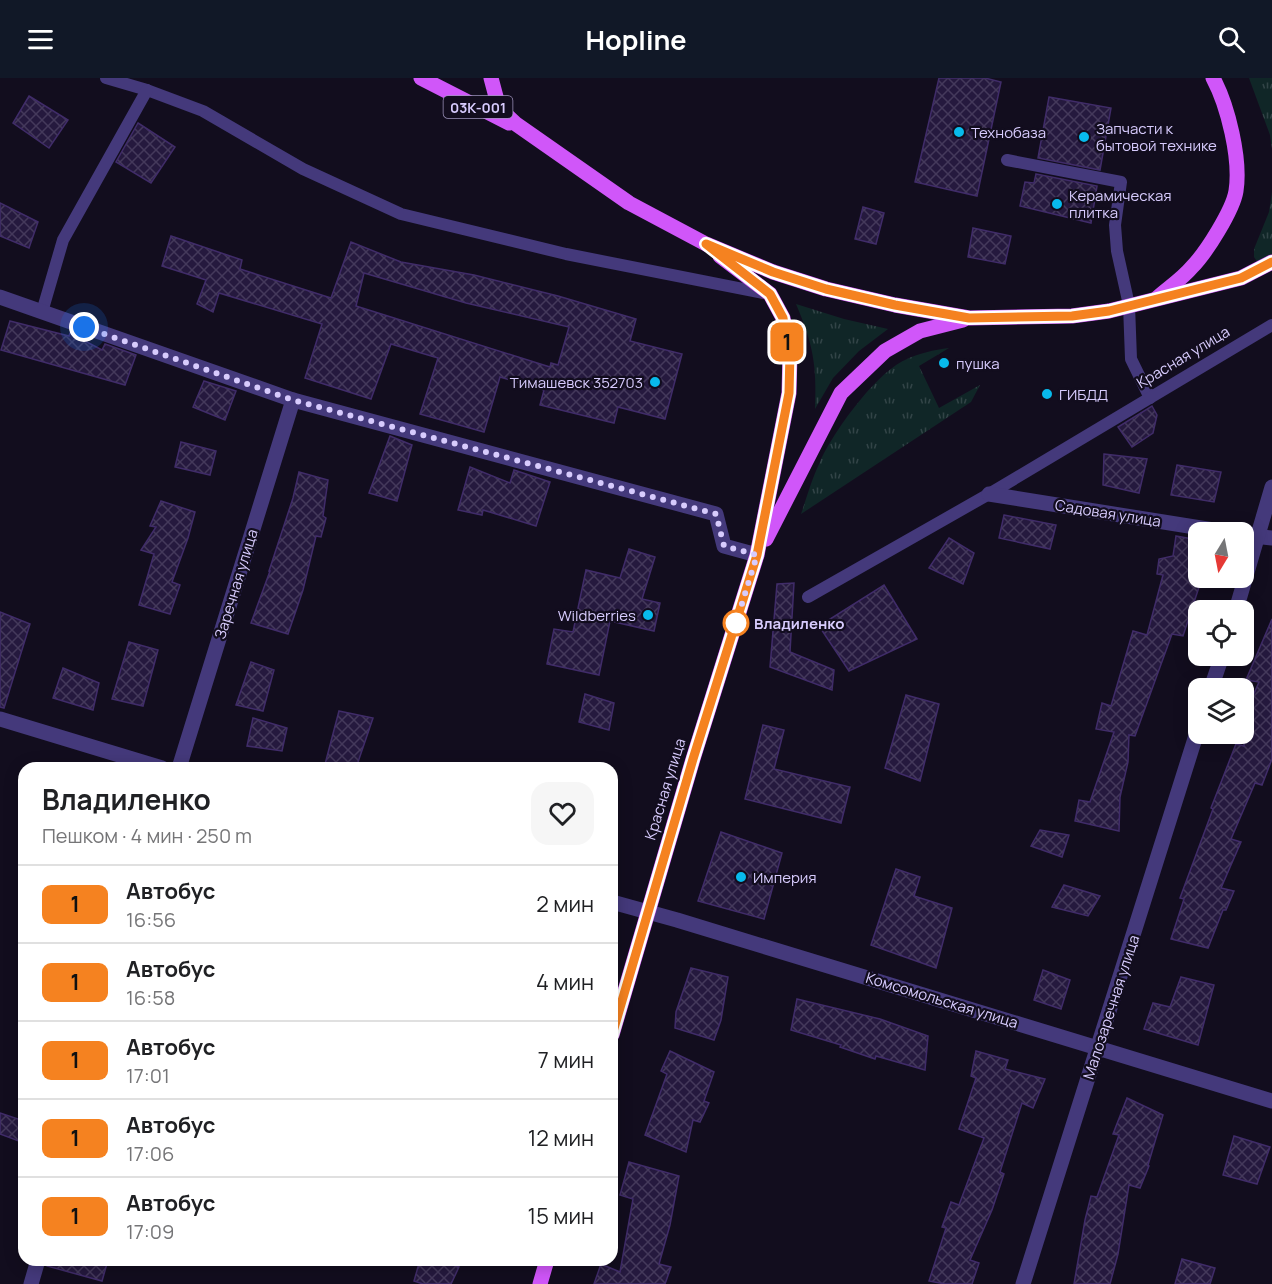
<!DOCTYPE html>
<html lang="ru">
<meta charset="utf-8">
<style>
:root{--surface:#fff;--page:#f6f6f6;--text:#202124;--muted:#757577;--line:#e0e0e0;--accent:#111827}
body{margin:0;font-family:Manrope,sans-serif;background:var(--page);color:var(--text);height:100vh;display:flex;flex-direction:column;font-size:22px;white-space:nowrap}
*{box-sizing:border-box;margin:0}
p{font-size:20px;color:var(--muted)}
.icon{flex:none;width:33px;height:33px;fill:none;stroke:currentColor;stroke-width:2;stroke-linecap:round;stroke-linejoin:round}
.map{position:relative;flex:1;overflow:hidden}
.details{position:absolute;left:18px;top:684px;width:600px;height:504px;display:flex;flex-direction:column;background:var(--surface);border-radius:18px;box-shadow:0 3px 15px #0003}
.details>*{flex:none}
.badge{padding:0 12px;border-radius:9px;font-size:21px;line-height:39px}
.needle{width:39px;rotate:190deg}
.controls{position:absolute;left:1188px;top:444px;display:grid;gap:12px}
.controls a{display:grid;place-items:center;width:66px;height:66px;border-radius:12px;background:var(--surface);box-shadow:0 3px 15px #0003;font-size:30px}
.you{position:absolute;width:30px;height:30px;margin:-15px;border:4px solid #fff;border-radius:50%;background:#1a73e8;box-shadow:0 0 0 9px #1a73e833}
.map>.badge{position:absolute;translate:-50% -50%;box-shadow:0 0 0 3px #fff}
.round{display:grid;place-items:center;flex:none;width:63px;height:63px;border-radius:18px;background:var(--page)}
.head{display:flex;align-items:center;justify-content:space-between;height:102px;padding:0 24px}
h1{font-size:28px;font-weight:700;line-height:45px}
ul{padding:0;list-style:none}
li{display:flex;align-items:center;gap:18px;height:78px;padding:0 24px;border-top:2px solid var(--line)}
li div{flex:1}
li b{display:block;font-size:22px}
li em{font-style:normal}
li .badge{min-width:66px;font-weight:700;text-align:center}
header{display:flex;justify-content:space-between;align-items:center;height:78px;padding:0 24px;background:var(--accent);color:#fff;font-size:27px;font-weight:700}
.map>svg:first-child{display:block}
.grass{fill:url(#grass-tufts)}
.building{fill:url(#building-cross-hatch);stroke:#402c69;stroke-width:1.5;fill-rule:evenodd}
.lines{fill:none;stroke-linecap:round;stroke-linejoin:round}
.service{stroke:#44397b;stroke-width:12}
.minor{stroke:#44397b;stroke-width:15}
.primary{stroke:#d056f9;stroke-width:15}
.line-casing{stroke:#fff;stroke-width:14}
.line{stroke:#f58220;stroke-width:9}
.walk{stroke:#d7cbfd;stroke-width:6;stroke-dasharray:0 10.8}
.poi-dot{fill:#08baec;stroke:#120d1e;stroke-width:2}
.stop-dot{fill:#fff;stroke:#f58220;stroke-width:3}
.labels{text-anchor:middle;dominant-baseline:central;stroke-width:4.5;stroke-linejoin:round;paint-order:stroke}
.shield{fill:#120d1e;stroke:#9c92ba;stroke-width:1.5}
.shield-label{font-size:14px;font-weight:bold;fill:#d7cbfd}
.poi-label{font-size:15px;fill:#d7cbfd;stroke:#120d1e;text-anchor:start}
.street-label{font-size:15px;fill:#d7cbfd;stroke:#120d1e}
.stop-label{font-size:15px;font-weight:bold;fill:#d7cbfd;stroke:#120d1e;text-anchor:start}
</style>
<header><svg class="icon" aria-label="menu" viewBox="0 0 24 24"><path d="M4 6h16M4 12h16M4 18h16"/></svg>Hopline<svg class="icon" aria-label="search" viewBox="0 0 24 24"><circle cx="10" cy="10" r="6"/><path d="M15 15l6 6"/></svg></header>
<div class="map">
<svg width="1272" height="1206" viewBox="0 0 1272 1206">
<defs>
<pattern id="grass-tufts" width="24" height="20" patternUnits="userSpaceOnUse" patternTransform="scale(1.5)"><rect width="24" height="20" fill="#102627"/><path d="M3 7l-1-3M5 7V3M7 7l1-3M15 17l-1-3M17 17v-4M19 17l1-3" fill="none" stroke="#324447"/></pattern>
<pattern id="building-cross-hatch" width="8" height="8" patternUnits="userSpaceOnUse" patternTransform="scale(1.5)"><rect width="8" height="8" fill="#25193e"/><path d="M0 0l8 8M0 8l8-8" fill="none" stroke="#44395b"/></pattern>
</defs>
<rect width="100%" height="100%" fill="#120d1e"/>
<!-- grass -->
<g class="grass">
<polygon points="1249,0 1272,0 1272,71 1270,57"/>
<polygon points="1272,114 1272,177 1258,185 1254,179 1254,171 1269,134"/>
<path d="M 796,226 L 844,241 L 888,251 L 859,273 L 833,300 L 815,331 C 817,287 813,266 796,226 Z"/>
<path d="M 949,270 L 919,288 L 939,330 L 980,307 L 971,324 L 801,436 C 807,419 812,400 820,384 C 833,354 876,295 905,282 C 919,275 934,272 949,270 Z"/>
</g>
<!-- building -->
<g class="building">
<polygon points="939,0 985,0 1001,4 977,118 915,104"/>
<polygon points="29,18 68,42 49,70 13,45"/>
<polygon points="1049,19 1111,30 1100,92 1038,80"/>
<polygon points="138,45 175,69 151,105 116,84"/>
<polygon points="1036,96 1097,108 1091,145 1020,128 1025,104 1034,105"/>
<polygon points="0,125 38,144 29,170 0,158"/>
<polygon points="863,129 884,135 876,166 855,161"/>
<polygon points="973,150 1011,158 1005,186 968,179"/>
<path d="M 171,158 L 242,182 L 240,191 L 331,220 L 351,164 L 401,184 L 474,197 L 558,218 L 636,241 L 630,263 L 682,276 L 665,341 L 618,329 L 614,345 L 540,327 L 544,312 L 500,299 L 484,354 L 420,336 L 438,280 L 391,266 L 371,321 L 305,300 L 322,246 L 219,215 L 213,234 L 197,226 L 206,202 L 162,188 ZM 364,195 L 466,225 L 569,249 L 558,287 L 551,285 L 550,289 L 356,228 Z"/>
<polygon points="10,243 69,258 70,255 102,272 105,266 136,277 125,307 1,272"/>
<polygon points="204,303 236,313 225,342 193,329"/>
<polygon points="1152,328 1157,337 1153,355 1132,369 1118,349"/>
<polygon points="390,358 412,367 397,423 369,415"/>
<polygon points="181,364 216,373 210,397 175,389"/>
<polygon points="1104,376 1147,381 1139,415 1103,407"/>
<polygon points="1177,387 1221,394 1214,424 1171,417"/>
<polygon points="470,389 510,405 514,392 550,404 536,448 483,432 482,437 458,432"/>
<polygon points="299,394 328,402 323,438 326,440 321,459 316,458 303,512 288,556 251,545 270,493 269,493 293,420"/>
<polygon points="161,423 195,434 188,460 172,504 180,507 170,536 139,527 154,476 141,472 156,449 150,448"/>
<polygon points="1004,437 1056,447 1050,471 999,460"/>
<polygon points="1176,458 1198,462 1198,500 1202,500 1183,558 1172,556 1135,658 1129,657 1128,684 1120,719 1119,753 1075,743 1079,722 1090,724 1114,654 1096,651 1102,625 1111,628 1133,553 1147,557 1163,497 1157,496 1159,481 1173,478"/>
<polygon points="949,460 974,475 963,506 929,490"/>
<polygon points="629,471 655,479 642,521 660,525 654,553 610,543 599,597 547,586 554,551 573,554 586,492 620,500"/>
<polygon points="794,505 790,574 834,592 832,612 770,589 777,506"/>
<polygon points="884,507 917,561 849,593 819,548"/>
<polygon points="0,534 30,546 4,630 0,629"/>
<polygon points="1272,541 1272,681 1262,707 1255,705 1231,761 1241,764 1221,810 1234,813 1226,832 1223,832 1208,870 1171,861 1184,821 1180,820 1213,731 1211,730 1236,666 1244,668 1244,638 1259,604 1246,602"/>
<polygon points="129,564 158,572 143,628 112,621"/>
<polygon points="251,584 274,592 263,633 236,627"/>
<polygon points="63,590 99,605 93,632 53,620"/>
<polygon points="585,616 614,625 609,652 579,644"/>
<polygon points="906,617 939,626 920,703 885,690"/>
<polygon points="339,633 373,640 356,690 324,690"/>
<polygon points="253,640 287,650 282,673 247,668"/>
<polygon points="763,647 784,652 774,691 850,709 841,745 745,721"/>
<polygon points="1040,752 1069,757 1062,779 1031,768"/>
<polygon points="721,754 782,775 764,841 698,823"/>
<polygon points="896,791 920,799 914,818 952,830 936,890 871,867"/>
<polygon points="1064,807 1100,818 1088,838 1052,829"/>
<polygon points="691,890 728,899 721,942 714,962 675,950 676,934"/>
<polygon points="1043,892 1070,902 1061,931 1034,922"/>
<polygon points="1181,899 1214,907 1198,967 1144,951 1153,925 1170,929"/>
<polygon points="797,921 880,941 928,958 925,992 876,978 875,981 840,969 841,967 791,952"/>
<polygon points="670,973 714,994 704,1023 709,1025 700,1044 693,1042 686,1074 645,1057 667,996 661,993"/>
<polygon points="976,973 1008,982 1005,991 1045,1001 1033,1030 1022,1025 1000,1094 1004,1096 992,1132 970,1182 979,1185 972,1206 945,1206 929,1203 946,1150 942,1149 951,1124 959,1127 984,1060 959,1051 976,1000 971,998"/>
<polygon points="1127,1020 1163,1037 1148,1087 1149,1088 1140,1110 1129,1107 1118,1176 1110,1206 1074,1206 1085,1142 1091,1118 1097,1119 1119,1057 1113,1056"/>
<polygon points="0,1035 24,1043 24,1065 0,1056"/>
<polygon points="1234,1058 1270,1069 1257,1106 1223,1097"/>
<polygon points="629,1084 679,1098 670,1147 659,1186 671,1189 665,1206 594,1206 601,1186 620,1194 633,1121 620,1117"/>
<polygon points="1182,1181 1215,1190 1210,1206 1175,1206"/>
<polygon points="47,1182 108,1182 102,1203 47,1188"/>
<polygon points="420,1182 441,1182 459,1189 451,1206 423,1206 414,1203"/>
</g>
<g class="lines">
<!-- service -->
<g class="service">
<polyline points="106,0 147,12 203,33 303,91 401,136 566,176 769,216"/>
<polyline points="1007,82 1121,104 1115,147 1117,173 1129,227 1131,281 1150,320"/>
<polyline points="42,234 63,162 147,12"/>
<polyline points="808,519 989,416 1272,247"/>
</g>
<!-- minor -->
<g class="minor">
<polyline points="0,219 293,322 716,436 724,468 757,477"/>
<polyline points="989,416 1226,454"/>
<polyline points="1244,457 1272,460"/>
<polyline points="1236,532 1272,409"/>
<polyline points="1211,610 1222,578"/>
<polyline points="0,641 162,690"/>
<polyline points="179,690 293,322"/>
<polyline points="612,824 677,842 1272,1023"/>
<polyline points="31,1206 38,1182"/>
<polyline points="1023,1206 1198,651"/>
</g>
<!-- primary -->
<g class="primary">
<polyline points="421,0 509,45"/>
<polyline points="491,0 499,30 516,46 629,125 706,166 773,194 826,211 895,227 969,240 1072,238 1109,233 1241,200 1272,184"/>
<path d="M 1157,220 C 1168,210 1182,201 1192,189 C 1206,175 1233,132 1236,113 C 1241,81 1228,28 1213,0"/>
<polyline points="766,461 841,315 885,273 920,253 963,242"/>
<polyline points="612,957 693,681 757,477 789,315 790,275 783,240 770,216 720,178"/>
<polyline points="540,1206 547,1182"/>
</g>
</g>
<g class="lines">
<defs>
<polyline id="line" points="612,957 693,681 757,477 789,315 790,275 786,258 783,240 770,216 706,166 773,194 826,211 895,227 969,240 1072,238 1109,233 1241,200 1272,184"/>
</defs>
<!-- line casing -->
<use href="#line" class="line-casing"/>
<!-- line -->
<use href="#line" class="line"/>
<!-- walk -->
<polyline class="walk" points="84,249 293,322 716,436 724,468 757,477 736,545"/>
</g>
<!-- markers -->
<g class="poi-dot">
<circle cx="959" cy="54" r="6"/>
<circle cx="1084" cy="59" r="6"/>
<circle cx="1057" cy="126" r="6"/>
<circle cx="944" cy="285" r="6"/>
<circle cx="655" cy="304" r="6"/>
<circle cx="1047" cy="316" r="6"/>
<circle cx="648" cy="537" r="6"/>
<circle cx="741" cy="799" r="6"/>
</g>
<circle class="stop-dot" cx="736" cy="545" r="12"/>
<g class="labels">
<!-- shield labels -->
<rect class="shield" x="443.5" y="18" width="69" height="22" rx="4.5"/>
<g class="shield-label">
<text x="478" y="29">03К-001</text>
</g>
<!-- poi labels -->
<g class="poi-label">
<text x="1096" y="50">Запчасти к<tspan x="1096" dy="17">бытовой технике</tspan></text>
<text x="971" y="54">Технобаза</text>
<text x="1069" y="117">Керамическая<tspan x="1069" dy="17">плитка</tspan></text>
<text x="956" y="285">пушка</text>
<text x="643" y="304" text-anchor="end">Тимашевск 352703</text>
<text x="1059" y="316">ГИБДД</text>
<text x="636" y="537" text-anchor="end">Wildberries</text>
<text x="753" y="799">Империя</text>
</g>
<!-- street labels -->
<g class="street-label">
<text transform="translate(1183 279) rotate(-31)">Красная улица</text>
<text transform="translate(1108 435) rotate(9)">Садовая улица</text>
<text transform="translate(236 506) rotate(-73)">Заречная улица</text>
<text transform="translate(665 711) rotate(-73)">Красная улица</text>
<text transform="translate(942 922) rotate(17)">Комсомольская улица</text>
<text transform="translate(1111 929) rotate(-72)">Малозаречная улица</text>
</g>
<!-- stop labels -->
<g class="stop-label">
<text x="754" y="545">Владиленко</text>
</g>
</g>
</svg>
<div class="controls">
<a><svg class="needle" viewBox="-14 -14 28 28"><path d="M0-13l5 13h-10z" fill="#e53935"/><path d="M0 13l5-13h-10z" fill="#757577"/></svg></a>
<a><svg class="icon" aria-label="locate" viewBox="0 0 24 24"><circle cx="12" cy="12" r="6"/><path d="M12 2v4M12 18v4M2 12h4M18 12h4"/></svg></a>
<a><svg class="icon" aria-label="layers" viewBox="0 0 24 24"><path d="M12 4l9 5-9 5-9-5zM3 14l9 5 9-5"/></svg></a>
</div>
<div class="you" style="left:84px;top:249px"></div>
<b class="badge" style="left:787px;top:264px;background:#f58220;color:#111">1</b>
<section class="details">
<div class="head"><div><h1>Владиленко</h1><p>Пешком · 4 мин · 250 m</p></div><a class="round"><svg class="icon" aria-label="heart" viewBox="0 0 24 24"><path d="M12 20l-8-8c-3-5 5-10 8-4 3-6 11-1 8 4z"/></svg></a></div>
<ul>
<li><span class="badge" style="background:#f58220;color:#111">1</span><div><b>Автобус</b><p>16:56</p></div><em>2 мин</em></li>
<li><span class="badge" style="background:#f58220;color:#111">1</span><div><b>Автобус</b><p>16:58</p></div><em>4 мин</em></li>
<li><span class="badge" style="background:#f58220;color:#111">1</span><div><b>Автобус</b><p>17:01</p></div><em>7 мин</em></li>
<li><span class="badge" style="background:#f58220;color:#111">1</span><div><b>Автобус</b><p>17:06</p></div><em>12 мин</em></li>
<li><span class="badge" style="background:#f58220;color:#111">1</span><div><b>Автобус</b><p>17:09</p></div><em>15 мин</em></li>
</ul>
</section>
</div>
